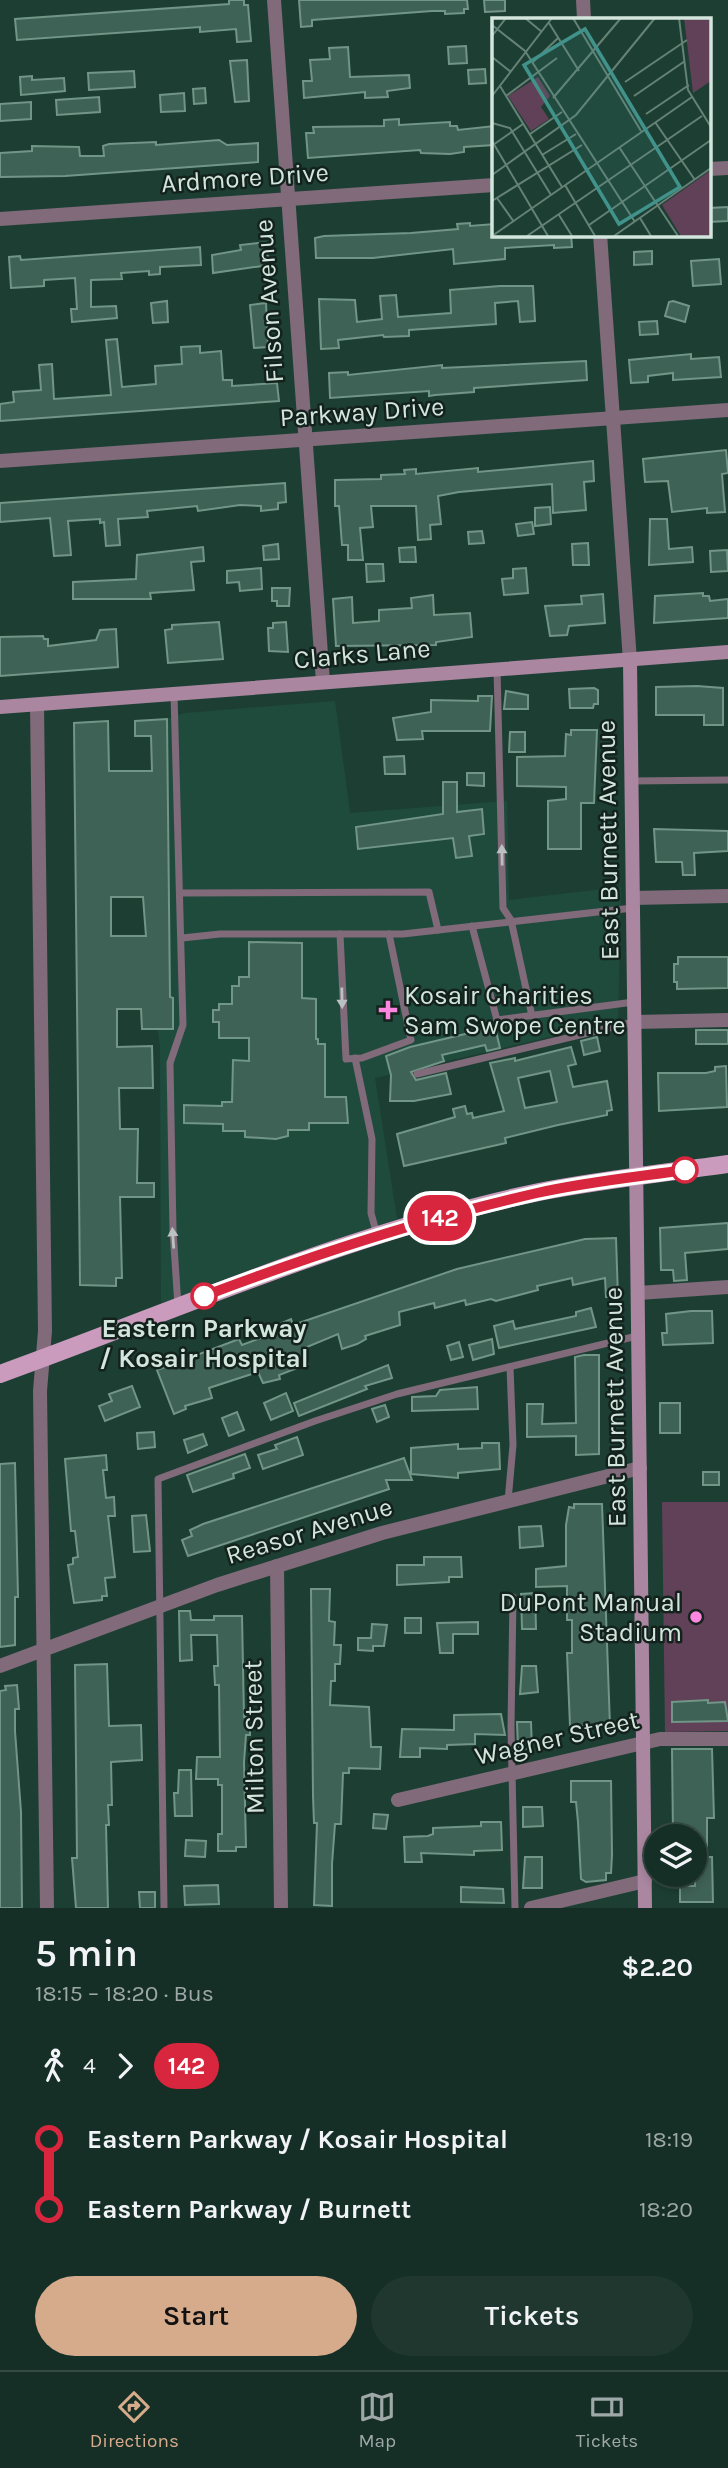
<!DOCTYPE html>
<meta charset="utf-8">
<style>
:root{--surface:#162f26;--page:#1f372e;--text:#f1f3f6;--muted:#9ea9a7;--line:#354a43;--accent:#d6ab8b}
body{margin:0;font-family:Karla,sans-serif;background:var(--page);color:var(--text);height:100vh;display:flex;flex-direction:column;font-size:26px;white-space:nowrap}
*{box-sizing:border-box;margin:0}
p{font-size:23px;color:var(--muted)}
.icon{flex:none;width:38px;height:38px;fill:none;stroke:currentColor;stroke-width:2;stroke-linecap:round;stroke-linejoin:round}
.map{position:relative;height:1908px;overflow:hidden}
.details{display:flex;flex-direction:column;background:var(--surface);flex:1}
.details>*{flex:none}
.badge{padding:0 14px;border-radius:23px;font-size:24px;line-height:46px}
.tools{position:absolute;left:644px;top:1824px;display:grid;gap:14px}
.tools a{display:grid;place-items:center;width:63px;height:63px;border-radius:50%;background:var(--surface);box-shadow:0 4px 10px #0003,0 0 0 2px var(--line);font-size:35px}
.map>.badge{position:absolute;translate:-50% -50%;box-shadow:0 0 0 4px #fff}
.legs{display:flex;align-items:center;gap:10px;height:77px;padding:0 35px;font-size:23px}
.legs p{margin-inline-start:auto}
.head{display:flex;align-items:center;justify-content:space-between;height:119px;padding:0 35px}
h1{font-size:38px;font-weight:600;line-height:52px}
.action{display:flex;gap:14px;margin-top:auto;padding:14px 35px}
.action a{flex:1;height:80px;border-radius:42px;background:var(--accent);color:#111;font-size:28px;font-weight:600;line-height:80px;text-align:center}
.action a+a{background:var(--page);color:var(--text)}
ul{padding:0 35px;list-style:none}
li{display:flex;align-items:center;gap:24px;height:70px;font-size:26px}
li i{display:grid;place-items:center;width:10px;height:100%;margin:0 9px;background:currentColor}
li i::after{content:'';width:18px;height:18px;margin:-9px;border:5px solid;border-radius:50%;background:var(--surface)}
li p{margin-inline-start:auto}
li:first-child i{background:linear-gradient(#0000 50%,currentColor 0)}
li:last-child i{background:linear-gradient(currentColor 50%,#0000 0)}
.dock{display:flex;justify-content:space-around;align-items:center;height:98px;border-top:2px solid var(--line);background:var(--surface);font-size:19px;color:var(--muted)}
.dock a{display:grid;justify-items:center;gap:4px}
.dock .selected{color:var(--accent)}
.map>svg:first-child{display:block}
.built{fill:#1f4b3d}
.pitch{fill:#614158}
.building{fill:#3f6256;stroke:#719587;stroke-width:2;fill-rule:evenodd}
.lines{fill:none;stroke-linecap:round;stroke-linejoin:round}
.lane{stroke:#816a7a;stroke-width:7}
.street{stroke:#816a7a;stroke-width:14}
.secondary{stroke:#aa86a0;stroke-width:14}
.primary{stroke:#ca9bbd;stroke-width:18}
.oneway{fill:#bac1c0}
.line-1-casing{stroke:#fff;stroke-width:16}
.line-1{stroke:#d7263d;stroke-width:10}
.poi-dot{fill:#fd86e1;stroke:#14221d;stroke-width:2.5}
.stop-1-dot{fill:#fff;stroke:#d7263d;stroke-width:3.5}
.labels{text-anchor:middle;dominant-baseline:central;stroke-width:5;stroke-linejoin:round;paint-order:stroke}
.street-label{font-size:26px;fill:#d3e6de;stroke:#14221d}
.poi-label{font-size:26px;fill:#d3e6de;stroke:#14221d;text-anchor:start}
.stop-label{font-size:26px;font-weight:bold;fill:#d3e6de;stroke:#14221d}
.inset-road{fill:none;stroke:#668277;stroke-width:2}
.view{fill:#40928a;fill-opacity:0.15;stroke:#40928a;stroke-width:3.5}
.inset-edge{fill:none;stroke:#d3e6de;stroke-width:3.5}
</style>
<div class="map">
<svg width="728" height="1908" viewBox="0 0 728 1908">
<rect width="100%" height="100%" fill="#1d3f33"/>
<!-- built -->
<polygon class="built" points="335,701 350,813 507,801 509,900 621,887 618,1021 375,1078 397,1219 161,1303 160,1046 153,998 152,720 167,719 185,713"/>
<!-- pitch -->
<polygon class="pitch" points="662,1502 728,1502 728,1731 665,1732"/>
<!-- building -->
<g class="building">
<polygon points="229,0 244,0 244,5 248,5 251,41 237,42 236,29 200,32 200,27 17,40 15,19 229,4"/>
<polygon points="299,0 467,0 468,9 464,9 464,13 445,14 445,11 432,11 312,20 312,26 301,27"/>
<polygon points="484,0 505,0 505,11 485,12"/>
<polygon points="466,46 467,63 449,64 448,47"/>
<polygon points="348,47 350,77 409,75 410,88 387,91 388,97 365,98 365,92 304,98 303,81 312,81 310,60 330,59 329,48"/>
<polygon points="247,60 249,101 235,102 230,61"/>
<polygon points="485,69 486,83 469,84 468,70"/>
<polygon points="134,71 135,87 89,90 88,73"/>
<polygon points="32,76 32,80 64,78 65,91 21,95 20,77"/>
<polygon points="205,88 206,103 194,104 193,89"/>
<polygon points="184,93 185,111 161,112 160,95"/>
<polygon points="99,97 100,112 57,115 56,100"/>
<polygon points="31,102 31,119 0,121 0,104"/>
<polygon points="399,119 399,125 450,122 450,126 457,126 458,130 494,126 494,145 464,147 464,152 450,154 421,153 420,150 308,158 306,133 314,133 313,127 384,126 384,120"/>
<polygon points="219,140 227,145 258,143 258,162 65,176 0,177 0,153 32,151 32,146 79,147 80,156 104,156 103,146 109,144 156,142 156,145"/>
<polygon points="728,207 728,221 709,222 709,208"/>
<polygon points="470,223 470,226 494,224 494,234 571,234 572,247 554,248 554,245 505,248 505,259 454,264 453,249 373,258 316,258 315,238 324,236 411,233 458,229 457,224"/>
<polygon points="266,242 269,265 213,273 212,255 241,250 240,245"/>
<polygon points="200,247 201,265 160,267 160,274 149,275 149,271 121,273 122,279 91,280 91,307 116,306 117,318 72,322 71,309 77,309 75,278 44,280 44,286 11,288 9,257 20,256 21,260"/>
<polygon points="652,251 652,264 634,265 634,252"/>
<polygon points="719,259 721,284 693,286 691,261"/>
<polygon points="500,286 533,286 535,321 520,322 518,301 495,303 496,324 409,330 409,336 384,337 383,335 338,340 339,348 321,349 319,299 355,300 357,322 382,319 380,296 396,295 398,317 451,313 450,290"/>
<polygon points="167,301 168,322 153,323 151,303"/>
<polygon points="673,301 689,306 685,322 665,316 669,302"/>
<polygon points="266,303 268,347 254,348 250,305"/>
<polygon points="657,321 658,334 640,335 639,322"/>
<polygon points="117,339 122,387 156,384 155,366 182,364 181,347 200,346 200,353 221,351 223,380 232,380 232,386 277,383 279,401 0,421 0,404 14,402 13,392 41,390 39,365 52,364 54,399 111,395 106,340"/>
<polygon points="691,354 691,359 719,357 721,377 673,380 673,373 648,376 648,382 631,383 629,360"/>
<polygon points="586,361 587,380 474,388 474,392 435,395 429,396 429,391 330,398 329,373 348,372 348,375 442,365 442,368"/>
<polygon points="726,450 728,473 722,474 725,512 707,513 707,508 672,512 668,481 645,482 643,459"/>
<polygon points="593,461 594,481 584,482 586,510 553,513 552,484 459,492 438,496 441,524 430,525 431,539 418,540 416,506 371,506 373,527 360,528 363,560 348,560 348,545 342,545 339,506 335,506 335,480 381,479 381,475 405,474 404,470 416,469 416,474 478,468 478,472"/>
<polygon points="285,483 286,502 278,503 278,509 261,511 261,506 240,505 198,511 197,506 147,511 148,517 118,519 120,545 106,546 104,522 100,523 100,519 68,521 71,555 54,556 50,518 0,522 0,503"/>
<polygon points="550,507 551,524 535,526 535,508"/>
<polygon points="650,519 667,519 669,549 692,547 693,562 649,565"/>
<polygon points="532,522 534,534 518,536 516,524"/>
<polygon points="482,531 484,543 469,544 468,532"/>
<polygon points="588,543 589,565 573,565 572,544"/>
<polygon points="278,544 279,559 264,560 263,546"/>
<polygon points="203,547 204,561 191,562 194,590 150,593 151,599 73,599 73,582 136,579 137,555"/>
<polygon points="415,547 416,562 400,562 399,548"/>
<polygon points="727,550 728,571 711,572 710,551"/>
<polygon points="366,564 383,564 384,581 367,582"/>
<polygon points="261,568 262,589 240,591 239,582 227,583 227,571"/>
<polygon points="526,568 528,593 504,595 502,579 513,578 513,569"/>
<polygon points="272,588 290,588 289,606 277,606 277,601 272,601"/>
<polygon points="703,593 703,596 709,596 710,601 728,599 728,618 654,623 655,596"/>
<polygon points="603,594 605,623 569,626 567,635 550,636 545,606 582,604 581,596"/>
<polygon points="433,595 434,615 470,613 472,637 436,642 436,645 336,646 333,599 352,597 353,623 379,621 379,610 412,608 411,598"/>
<polygon points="219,622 223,659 168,663 165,630 172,629 172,625"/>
<polygon points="286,622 288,652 269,651 268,628 273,628 273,623"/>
<polygon points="116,629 118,667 0,676 0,637 43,636 44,639 48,639 48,646 96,640 100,630"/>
<polygon points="697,686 723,688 723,725 704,725 704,715 656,715 656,687"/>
<polygon points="594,688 598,690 598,704 594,704 593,708 570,708 569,689"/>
<polygon points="506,691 528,695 528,709 504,709"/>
<polygon points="478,696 492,696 490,731 422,731 423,739 397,740 393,718 431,712 431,700 478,701"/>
<path d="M 167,719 L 170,997 L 173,998 L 173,1029 L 142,1029 L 141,1009 L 117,1009 L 117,1047 L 152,1046 L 153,1088 L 119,1088 L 120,1129 L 138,1129 L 137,1183 L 154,1183 L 154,1197 L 120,1197 L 122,1278 L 116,1278 L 116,1286 L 80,1285 L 74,723 L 108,721 L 109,771 L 152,771 L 151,736 L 135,736 L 135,721 ZM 111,897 L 143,897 L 146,936 L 111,936 Z"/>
<polygon points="571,730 597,730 594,803 581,803 581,849 548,849 548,801 566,799 566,787 517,786 517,757 565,756 566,734 571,735"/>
<polygon points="510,732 525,732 525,752 509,752"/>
<polygon points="404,756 405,774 385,774 384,757"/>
<polygon points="467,773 484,773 484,786 467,785"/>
<polygon points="443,782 457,782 457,812 482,809 484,834 469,836 472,856 456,858 453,838 358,849 356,827 443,814"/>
<polygon points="654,829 728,831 728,851 694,853 695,875 683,875 682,862 656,862"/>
<polygon points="249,942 302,943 302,998 316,999 316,1039 318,1039 318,1044 325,1044 325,1097 346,1097 348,1123 309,1123 309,1130 288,1130 288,1136 276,1139 245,1137 245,1131 223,1131 223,1124 184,1123 184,1105 222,1106 222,1102 232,1102 233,1060 249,1061 249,1038 219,1038 219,1022 213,1022 213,1010 219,1010 219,1004 232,1004 232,986 239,986 239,977 249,977"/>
<polygon points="678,957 728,957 728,988 677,989 677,982 674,982 674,964 678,964"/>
<polygon points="495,1027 500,1048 487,1051 485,1045 442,1055 444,1061 411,1072 416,1080 446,1073 451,1094 414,1101 390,1101 391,1075 386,1056 410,1047"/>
<rect x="696" y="1030" width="32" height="14"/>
<polygon points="597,1037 600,1051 584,1055 581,1041"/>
<path d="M 571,1047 L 576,1064 L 568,1066 L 573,1087 L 607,1081 L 612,1110 L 607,1111 L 607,1115 L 558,1125 L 505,1138 L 506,1143 L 404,1166 L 397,1134 L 455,1117 L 453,1109 L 465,1106 L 467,1114 L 472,1113 L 473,1118 L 504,1111 L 490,1063 L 515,1058 L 515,1061 ZM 550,1071 L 557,1102 L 525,1108 L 518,1078 Z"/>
<polygon points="726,1066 727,1107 659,1111 658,1073 706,1073 715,1071 715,1067"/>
<polygon points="728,1223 728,1249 685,1253 687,1280 674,1281 673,1270 661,1270 660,1228"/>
<polygon points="616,1238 618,1297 606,1297 605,1278 573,1285 572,1278 537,1286 538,1290 496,1301 491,1299 466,1305 465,1300 435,1308 434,1303 399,1312 400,1325 365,1336 366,1339 357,1344 342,1349 338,1334 302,1349 308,1364 279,1375 280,1379 263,1383 258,1372 209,1388 212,1398 185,1406 186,1409 174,1414 157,1370 239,1339 242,1345 274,1333 272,1327 291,1319 293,1325 457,1269 585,1239"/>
<polygon points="591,1308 596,1327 499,1348 494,1326 513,1321 515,1329 576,1316 576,1312"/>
<polygon points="691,1311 712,1311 713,1343 663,1345 662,1333 667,1333 666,1314"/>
<polygon points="492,1339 494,1354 473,1360 469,1345"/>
<polygon points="459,1342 463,1357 451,1360 447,1346"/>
<polygon points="584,1355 599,1355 599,1454 576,1455 576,1436 527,1437 527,1404 543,1404 542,1424 576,1423 575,1357"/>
<polygon points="388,1365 392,1378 365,1386 367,1389 299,1416 294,1403"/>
<polygon points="132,1386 140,1407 105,1421 99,1406 112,1401 109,1394"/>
<polygon points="477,1387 478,1409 412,1411 412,1397 436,1396 440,1390"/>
<polygon points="286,1393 293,1411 271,1420 264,1403"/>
<rect x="660" y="1403" width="20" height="30"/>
<polygon points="385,1405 389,1417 377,1422 372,1409"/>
<polygon points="237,1412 244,1430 229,1436 222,1418"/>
<polygon points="154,1432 155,1447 138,1449 137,1433"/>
<polygon points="203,1434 207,1445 188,1453 184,1440"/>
<polygon points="297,1437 303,1455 263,1469 258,1455 277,1449 275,1445"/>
<polygon points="482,1443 499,1443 500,1469 458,1473 458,1478 411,1474 411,1448 458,1444 458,1449 482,1448"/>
<polygon points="245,1454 250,1468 233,1474 234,1478 193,1492 187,1475"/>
<polygon points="106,1455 107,1470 103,1470 106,1498 114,1497 115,1516 108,1516 115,1577 105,1578 107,1596 102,1596 102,1600 74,1603 68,1565 73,1564 73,1558 78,1557 75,1531 71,1531 65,1459"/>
<polygon points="404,1458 412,1480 386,1480 389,1489 188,1556 182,1540 192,1536 190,1530 203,1524"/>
<polygon points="15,1463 18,1597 15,1597 15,1645 0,1647 0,1464"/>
<rect x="703" y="1472" width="16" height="13"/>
<polygon points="574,1504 602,1504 610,1726 570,1726 567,1653 572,1653 572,1620 567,1620 567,1586 536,1587 536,1569 566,1566 566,1525 569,1507 574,1508"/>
<polygon points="146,1515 150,1551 134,1552 132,1516"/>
<polygon points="541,1526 543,1546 520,1548 519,1527"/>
<polygon points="424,1557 461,1557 462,1577 449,1577 449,1582 397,1585 397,1565 424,1565"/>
<polygon points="311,1589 330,1589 329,1621 335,1622 334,1645 341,1645 340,1664 335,1664 335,1681 331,1681 330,1705 369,1707 371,1747 381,1747 380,1769 349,1768 349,1773 343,1773 341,1824 335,1824 332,1864 332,1906 314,1905 317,1823 314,1823 313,1796"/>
<polygon points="535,1593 536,1629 522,1629 521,1594"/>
<polygon points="179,1611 190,1611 191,1620 214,1620 214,1616 242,1616 244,1717 250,1717 250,1735 246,1735 244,1762 246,1847 236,1847 236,1851 218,1851 218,1834 222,1834 222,1785 218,1785 218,1779 196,1779 197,1757 220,1757 219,1685 215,1685 214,1666 218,1666 217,1635 191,1635 192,1660 180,1661"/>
<rect x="405" y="1618" width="16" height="15"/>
<polygon points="478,1622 478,1634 453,1634 453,1653 440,1653 437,1623"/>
<polygon points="372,1624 387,1625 384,1646 373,1646 373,1651 358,1650 358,1638 371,1638"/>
<polygon points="107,1664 109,1726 141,1725 142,1760 111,1762 112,1805 108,1805 109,1825 106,1825 108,1908 76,1908 72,1858 77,1858 75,1665"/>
<polygon points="522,1666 536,1666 538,1692 520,1694"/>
<polygon points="17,1685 19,1709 15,1709 15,1731 21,1812 22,1908 0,1908 0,1691 6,1690 5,1686"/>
<polygon points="708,1700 708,1703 725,1702 728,1721 672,1722 672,1702"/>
<polygon points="501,1714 505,1735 475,1734 475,1744 447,1745 447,1749 420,1748 420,1757 400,1757 402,1729 454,1730 454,1715"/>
<polygon points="517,1722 531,1722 532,1749 518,1749"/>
<polygon points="672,1749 712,1749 714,1818 707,1818 707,1857 712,1857 713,1902 680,1902 680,1886 695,1886 695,1836 673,1836"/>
<polygon points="179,1770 191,1770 192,1816 175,1816 174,1793 178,1793"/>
<polygon points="571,1781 611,1781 612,1855 611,1873 606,1873 606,1880 586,1882 581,1879 578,1822 576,1802 571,1802"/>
<polygon points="523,1807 542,1807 543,1826 523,1827"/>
<polygon points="374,1814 388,1815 386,1829 373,1828"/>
<polygon points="481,1822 501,1822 502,1850 474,1851 474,1855 421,1853 422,1862 405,1862 404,1837 428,1836 433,1834 433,1828 481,1826"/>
<polygon points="186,1840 206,1841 205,1857 185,1856"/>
<polygon points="525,1857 542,1857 542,1888 523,1888"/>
<polygon points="218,1885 219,1904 185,1905 184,1886"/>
<polygon points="461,1887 503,1889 504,1903 461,1902"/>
<polygon points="139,1892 155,1892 155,1908 140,1908"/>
</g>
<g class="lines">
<!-- lane -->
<g class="lane">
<polyline points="497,669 503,908 511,920 532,1016"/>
<polyline points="174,694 183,1025 170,1063 173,1231 178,1306"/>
<polyline points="632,781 728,780"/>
<polyline points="181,893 429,892 438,930"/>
<polyline points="472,926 497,1020 634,1002"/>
<polyline points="340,934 346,1059 362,1058 411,1040 389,934"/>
<polyline points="182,938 220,934 403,934 633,908"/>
<polyline points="355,1058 372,1139 371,1213 377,1235"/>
<polyline points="417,1074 634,1022"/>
<polyline points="508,1501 513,1445 510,1367"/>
<polyline points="513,1597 511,1727 515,1908"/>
<polyline points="164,1908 158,1479 315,1421 397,1394 637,1336"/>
</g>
<!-- street -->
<g class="street">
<polyline points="274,0 323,682"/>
<polyline points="583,0 584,19"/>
<polyline points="709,169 728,168"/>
<polyline points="0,219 494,185"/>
<polyline points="600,234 630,661"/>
<polyline points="0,461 728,410"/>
<polyline points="37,705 45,1331 40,1391 47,1908"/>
<polyline points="633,898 728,896"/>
<polyline points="635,1022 728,1020"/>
<polyline points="638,1293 728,1287"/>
<polyline points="277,1566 281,1908"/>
<polyline points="0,1666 217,1585 382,1533 640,1468"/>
<polyline points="398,1800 660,1739 728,1739"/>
<polyline points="531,1908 645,1881"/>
</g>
<!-- secondary -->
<g class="secondary">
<polyline points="630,661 645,1908"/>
<polyline points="0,707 728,652"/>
</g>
<!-- primary -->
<path class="primary" d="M 0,1374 C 178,1310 352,1231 539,1192 C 601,1180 665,1173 728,1164"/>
</g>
<!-- one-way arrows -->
<defs><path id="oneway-solid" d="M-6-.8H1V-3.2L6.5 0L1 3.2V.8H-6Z" transform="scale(1.75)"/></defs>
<g class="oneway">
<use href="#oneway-solid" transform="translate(502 855) rotate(-91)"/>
<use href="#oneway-solid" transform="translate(342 998) rotate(89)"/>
<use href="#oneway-solid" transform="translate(173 1238) rotate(-94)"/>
</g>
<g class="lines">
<defs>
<path id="line-1" d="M 204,1296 C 312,1255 423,1219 537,1193 C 585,1182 636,1177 685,1170"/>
</defs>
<!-- line-1 casing -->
<use href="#line-1" class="line-1-casing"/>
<!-- line-1 -->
<use href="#line-1" class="line-1"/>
</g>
<!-- markers -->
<g class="poi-dot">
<path d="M384.5 999.5h7v7h7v7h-7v7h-7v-7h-7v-7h7z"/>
<circle cx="696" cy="1617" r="7"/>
</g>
<g class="stop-1-dot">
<circle cx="685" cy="1170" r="12"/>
<circle cx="204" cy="1296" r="12"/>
</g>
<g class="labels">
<!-- street labels -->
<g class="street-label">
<text transform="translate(245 178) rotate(-4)">Ardmore Drive</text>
<text transform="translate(269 301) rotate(-94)">Filson Avenue</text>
<text transform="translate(362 412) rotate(-4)">Parkway Drive</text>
<text transform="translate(362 654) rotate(-5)">Clarks Lane</text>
<text transform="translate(608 840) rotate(-91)">East Burnett Avenue</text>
<text transform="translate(615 1407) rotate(-91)">East Burnett Avenue</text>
<text transform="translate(309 1531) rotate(-17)">Reasor Avenue</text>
<text transform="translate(254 1737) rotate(-91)">Milton Street</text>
<text transform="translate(557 1738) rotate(-13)">Wagner Street</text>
</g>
<!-- poi labels -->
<g class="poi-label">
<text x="404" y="995">Kosair Charities<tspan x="404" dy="30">Sam Swope Centre</tspan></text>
<text x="682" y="1602" text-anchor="end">DuPont Manual<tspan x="682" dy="30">Stadium</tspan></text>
</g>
<!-- stop labels -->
<g class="stop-label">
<text x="204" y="1328">Eastern Parkway<tspan x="204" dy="30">/ Kosair Hospital</tspan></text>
</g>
</g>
<!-- overview -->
<g transform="translate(492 18)">
<rect width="219" height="219" fill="#1d3f33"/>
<path d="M 192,0 L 219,0 L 219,63 L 201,75 Z" fill="#614158"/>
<path d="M 219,152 L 219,218 L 189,218 L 170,187 Z" fill="#614158"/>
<path d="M 46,59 L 58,78 L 49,89 L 57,101 L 39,113 L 16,78 ZM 186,189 L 192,199 L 201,194 L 205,204 L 186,213 L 176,195 Z" fill="#614158"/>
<path class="inset-road" d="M 33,0 L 50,14M 81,0 L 149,113M 187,0 L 196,72 L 219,109M 57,5 L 87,53M 0,7 L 33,33 L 143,204M 0,18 L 14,0M 0,39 L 19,54M 40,45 L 66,20M 133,64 L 195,22M 8,68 L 70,169M 0,78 L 60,0M 14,78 L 65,40M 142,78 L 193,43M 61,80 L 129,0M 154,96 L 197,67M 163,104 L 203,162M 0,105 L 18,110 L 59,177M 38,116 L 70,94M 0,123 L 56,218M 1,127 L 31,106M 127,129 L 186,218M 50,137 L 84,116M 0,157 L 84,97 L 163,0M 73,167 L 103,218M 5,180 L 22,204M 0,183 L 90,127M 67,197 L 80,218M 148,200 L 159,218M 97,207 L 219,122M 0,218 L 200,79M 35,218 L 210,98M 122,218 L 219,150"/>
<path class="view" d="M 93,11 L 188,169 L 127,206 L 32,47 Z"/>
<rect width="219" height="219" class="inset-edge"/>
</g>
</svg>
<div class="tools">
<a><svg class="icon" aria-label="layers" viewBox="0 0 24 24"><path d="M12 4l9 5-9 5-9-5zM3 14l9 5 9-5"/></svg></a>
</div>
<b class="badge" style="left:440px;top:1218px;background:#d7263d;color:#fff">142</b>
</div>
<section class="details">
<div class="head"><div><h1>5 min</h1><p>18:15 – 18:20 · Bus</p></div><b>$2.20</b></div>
<div class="legs"><svg class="icon" aria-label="walk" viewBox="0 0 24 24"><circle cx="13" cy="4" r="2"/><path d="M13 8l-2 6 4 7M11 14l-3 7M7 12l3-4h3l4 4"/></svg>4<svg class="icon" aria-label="forward" viewBox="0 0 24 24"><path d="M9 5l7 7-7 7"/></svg><b class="badge" style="background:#d7263d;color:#fff">142</b></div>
<ul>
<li><i style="color:#d7263d"></i><b>Eastern Parkway / Kosair Hospital</b><p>18:19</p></li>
<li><i style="color:#d7263d"></i><b>Eastern Parkway / Burnett</b><p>18:20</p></li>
</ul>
<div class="action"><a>Start</a><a>Tickets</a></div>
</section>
<nav class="dock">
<a class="selected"><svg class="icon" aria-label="directions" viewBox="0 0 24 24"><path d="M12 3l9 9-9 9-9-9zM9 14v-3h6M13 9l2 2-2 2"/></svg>Directions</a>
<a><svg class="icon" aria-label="map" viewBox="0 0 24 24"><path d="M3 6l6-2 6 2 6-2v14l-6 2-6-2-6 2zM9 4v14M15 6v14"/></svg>Map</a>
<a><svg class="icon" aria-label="tickets" viewBox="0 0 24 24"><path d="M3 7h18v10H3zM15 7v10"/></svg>Tickets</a>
</nav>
